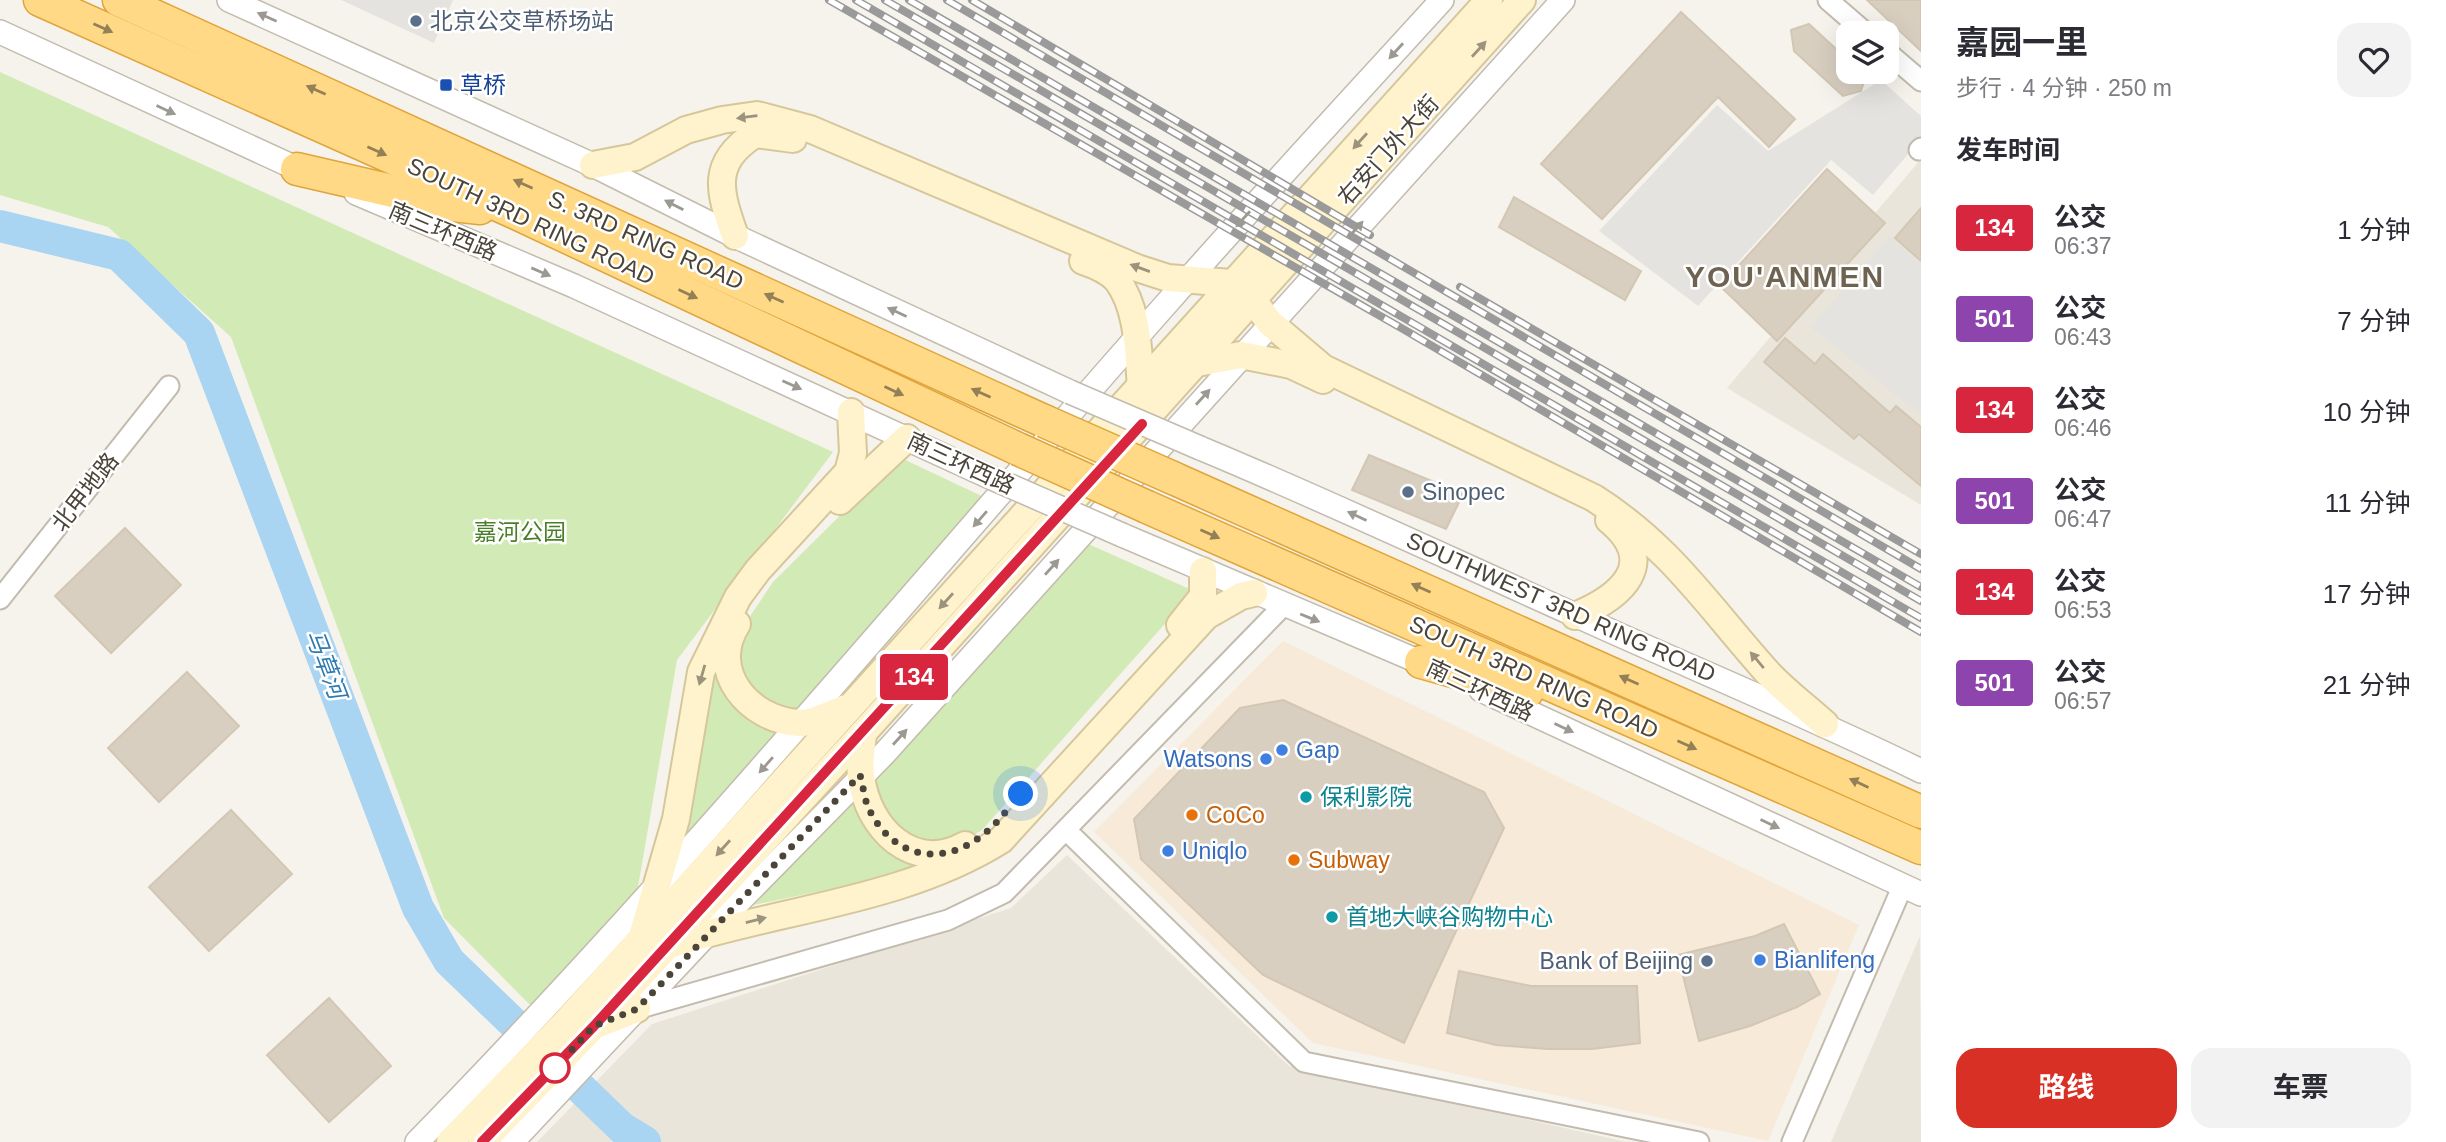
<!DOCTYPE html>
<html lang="zh">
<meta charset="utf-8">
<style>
:root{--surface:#fff;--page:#f2f2f3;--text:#2b2b33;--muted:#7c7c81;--accent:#d93025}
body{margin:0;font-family:Helvetica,"Noto Sans SC",sans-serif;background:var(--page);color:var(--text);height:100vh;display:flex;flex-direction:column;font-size:26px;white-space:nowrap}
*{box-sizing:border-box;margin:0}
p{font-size:23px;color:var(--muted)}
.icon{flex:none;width:38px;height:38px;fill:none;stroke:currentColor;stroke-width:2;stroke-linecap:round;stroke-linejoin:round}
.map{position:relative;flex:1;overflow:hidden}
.drawer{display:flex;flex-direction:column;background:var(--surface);width:525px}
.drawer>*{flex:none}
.badge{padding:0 14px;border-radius:5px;font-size:24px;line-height:46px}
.fabs{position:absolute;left:1836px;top:21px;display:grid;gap:14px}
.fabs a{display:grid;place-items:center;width:63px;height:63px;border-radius:14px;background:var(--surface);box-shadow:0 7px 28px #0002;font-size:35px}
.you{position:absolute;width:35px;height:35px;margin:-18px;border:5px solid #fff;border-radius:50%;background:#1a73e8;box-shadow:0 0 0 10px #1a73e833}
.map>.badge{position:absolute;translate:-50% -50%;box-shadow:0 0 0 4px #fff}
h2{padding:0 35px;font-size:26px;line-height:63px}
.round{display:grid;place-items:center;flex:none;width:74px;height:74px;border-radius:21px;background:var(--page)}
.overview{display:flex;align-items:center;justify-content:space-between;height:119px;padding:0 35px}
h1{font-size:33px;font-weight:700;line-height:52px}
.primary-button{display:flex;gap:14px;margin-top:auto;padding:14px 35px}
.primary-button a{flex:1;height:80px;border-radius:21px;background:var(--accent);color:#fff;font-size:28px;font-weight:700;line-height:80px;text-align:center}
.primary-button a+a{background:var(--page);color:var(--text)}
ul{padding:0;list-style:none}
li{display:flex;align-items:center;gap:21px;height:91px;padding:0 35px}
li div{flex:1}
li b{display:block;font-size:26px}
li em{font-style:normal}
li .badge{min-width:77px;font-weight:700;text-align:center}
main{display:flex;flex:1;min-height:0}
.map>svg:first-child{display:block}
.residential{fill:#eae5da}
.commercial{fill:#f7ead8}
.green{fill:#d2eab5}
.parking{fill:#e5e3e0}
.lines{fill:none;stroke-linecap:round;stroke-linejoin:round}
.river{stroke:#a9d4f2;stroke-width:32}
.building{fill:#d8cfc1;stroke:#d3c7b4;stroke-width:2}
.minor-casing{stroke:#c2bbae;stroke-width:23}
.tertiary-casing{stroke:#c2bbae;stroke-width:26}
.secondary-casing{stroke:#d6c79b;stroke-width:30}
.trunk-casing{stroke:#e0a43c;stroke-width:35}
.minor{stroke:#fff;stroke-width:19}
.tertiary{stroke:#fff;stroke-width:23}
.secondary{stroke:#fff3cd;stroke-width:26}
.trunk{stroke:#ffd985;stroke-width:32}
.rail-casing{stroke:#9a9a9a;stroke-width:8}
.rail{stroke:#fff;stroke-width:5;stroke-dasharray:16;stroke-linecap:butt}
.tertiary-bridge-casing{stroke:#c2bbae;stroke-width:26;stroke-linecap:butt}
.trunk-bridge-casing{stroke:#e0a43c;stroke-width:35;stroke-linecap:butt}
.tertiary-bridge{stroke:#fff;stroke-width:23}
.trunk-bridge{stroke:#ffd985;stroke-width:32}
.oneway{fill:#9c9892}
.oneway2{fill:#938057}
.oneway3{fill:#9c937c}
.line-casing{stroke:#fff;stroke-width:16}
.line{stroke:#d7263d;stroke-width:10}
.walk{stroke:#4b4439;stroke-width:7;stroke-dasharray:0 12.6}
.service-dot{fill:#5c6f8a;stroke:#fff;stroke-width:2.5}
.transit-dot{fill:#1a4fb4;stroke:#fff;stroke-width:2.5}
.shop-dot{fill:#3f7fe0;stroke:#fff;stroke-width:2.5}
.culture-dot{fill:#0f9aa8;stroke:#fff;stroke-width:2.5}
.food-dot{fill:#e8710a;stroke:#fff;stroke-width:2.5}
.stop-dot{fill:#fff;stroke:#d7263d;stroke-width:3.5}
.labels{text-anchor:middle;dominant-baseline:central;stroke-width:5;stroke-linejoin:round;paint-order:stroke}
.service-label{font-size:23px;fill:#4e5e75;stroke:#fff;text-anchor:start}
.transit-label{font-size:23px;fill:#164399;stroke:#fff;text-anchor:start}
.street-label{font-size:23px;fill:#4b4439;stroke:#fff}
.park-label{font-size:23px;fill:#4a7f2a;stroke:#fff}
.shop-label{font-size:23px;fill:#366cbe;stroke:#fff;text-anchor:start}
.culture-label{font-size:23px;fill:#0d838f;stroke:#fff;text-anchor:start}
.food-label{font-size:23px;fill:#c56008;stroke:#fff;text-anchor:start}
.water-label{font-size:24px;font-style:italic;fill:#2e7ab2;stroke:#fff}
.district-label{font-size:30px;font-weight:bold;letter-spacing:2px;fill:#6e6250;stroke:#fff}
</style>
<main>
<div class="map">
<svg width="1921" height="1142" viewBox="0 0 1921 1142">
<rect width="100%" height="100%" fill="#f6f3ec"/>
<!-- residential -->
<g class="residential">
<polygon points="1921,159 1921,505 1727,388"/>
<polygon points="1067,855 1289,1066 1627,1142 537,1142 652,1024 1011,908"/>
<polygon points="1920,936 1921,1142 1831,1142"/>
</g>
<!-- commercial -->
<polygon class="commercial" points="1283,641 1859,925 1768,1141 1313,1043 1094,832"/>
<!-- green -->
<g class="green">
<polygon points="0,72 833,452 677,660 633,916 533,1008 444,918 231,337 108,227 0,195"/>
<polygon points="899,457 990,500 801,712 758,702 737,673 734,640 773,582"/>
<polygon points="1086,543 1194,591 982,830 958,844 920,850 871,798 875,772"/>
<polygon points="714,659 790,730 680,850"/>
<polygon points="854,787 889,848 923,870 744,907"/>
</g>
<!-- parking -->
<g class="parking">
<polygon points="341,0 453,0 434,43"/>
<polygon points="1881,80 1921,116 1921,139 1873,195 1831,160 1698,306 1599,231 1717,105 1768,151"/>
<polygon points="1890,236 1921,264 1921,415 1811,327"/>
</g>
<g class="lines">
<!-- river -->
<polyline class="river" points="0,226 119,255 199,333 418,908 449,961 622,1128 645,1142"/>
</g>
<!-- building -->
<g class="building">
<polygon points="1867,0 1921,0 1921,51"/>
<polygon points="1681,12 1795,119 1769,147 1718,97 1602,219 1541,164"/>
<polygon points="1809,24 1848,60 1848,72 1867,72 1861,91 1843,96 1794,51 1791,30"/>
<polygon points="1827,169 1885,223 1777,341 1720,286"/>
<polygon points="1514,197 1641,271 1625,300 1499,227"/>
<polygon points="1921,208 1921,261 1895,238"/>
<polygon points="1785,338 1815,364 1823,354 1890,413 1896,406 1921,427 1921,486 1859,434 1854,439 1764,362"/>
<polygon points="1369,455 1463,494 1446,529 1352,490"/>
<polygon points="125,528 181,585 111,653 55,596"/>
<polygon points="187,672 239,726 159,802 108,748"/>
<polygon points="1283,700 1484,792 1504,828 1404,1043 1263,975 1141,859 1134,819 1240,708"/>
<polygon points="231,810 292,874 209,951 149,887"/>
<polygon points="1784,924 1820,994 1797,1007 1750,1026 1699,1041 1678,955 1755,936"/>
<polygon points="1459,971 1531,986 1637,986 1640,1043 1592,1049 1548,1049 1496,1045 1447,1033"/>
<polygon points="329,998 391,1066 329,1122 267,1055"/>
</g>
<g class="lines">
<defs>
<g id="minor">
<polyline points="1828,0 1866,33"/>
<polyline points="1886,51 1921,81"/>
<polyline points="1919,150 1921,148"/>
<polyline points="0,599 169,386"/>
<polyline points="1066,830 1304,1062 1699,1142"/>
<polyline points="637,1009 948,920 1004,893 1283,606"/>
<polyline points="1792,1142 1903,885"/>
</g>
<g id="tertiary">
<polyline points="229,0 593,165 735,236 1070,392"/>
<polyline points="0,32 311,175"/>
<polyline points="356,193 574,286 992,478"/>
<path d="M 1200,448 C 1325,500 1448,558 1573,614 C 1689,667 1807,715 1921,771"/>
<polyline points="1122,535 1434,668"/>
<polyline points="1481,690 1921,894"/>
<path d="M 417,1142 C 680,873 918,584 1167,303 C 1257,201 1350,101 1442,0"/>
<polyline points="512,1142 709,932 883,755 1563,0"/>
</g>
<g id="secondary">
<polyline points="593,165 635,157 686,130 722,120 757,115 810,129 1137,268 1168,278 1231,283"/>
<path d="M 735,236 C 719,191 710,163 755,134 L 793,139"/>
<path d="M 1083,261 C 1095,265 1108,270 1117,280 C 1139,309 1138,353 1141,387"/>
<path d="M 1253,300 L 1270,323 L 1323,368 L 1594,498 C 1671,547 1708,606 1768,673 C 1785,691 1806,707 1825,724"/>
<polyline points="1197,363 1241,355 1291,365 1323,380"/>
<polyline points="840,501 907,438"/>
<path d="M 1575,616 C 1621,597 1661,563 1609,520"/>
<path d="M 737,624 C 707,671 749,720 799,723 C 813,724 832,713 846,708"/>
<polyline points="1180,625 1203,596 1203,571"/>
<path d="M 863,733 C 862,747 859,763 861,776 C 867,828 913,874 965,845"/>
<polyline points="643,933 676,819 701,672 738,597 758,570 848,472 853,453 851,412"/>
<path d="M 669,945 C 778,909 902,902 1001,840 L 1206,616 L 1241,596 L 1254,593"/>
<polyline points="599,1024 637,1009"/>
<polyline points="450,1142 565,1023 1489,0"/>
<polyline points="482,1142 594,1026 863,733 1522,0"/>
</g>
<g id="trunk">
<polyline points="40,0 516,213 1018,449"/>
<polyline points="119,0 1044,421"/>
<polyline points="297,169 453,205 480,208"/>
<polyline points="1173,478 1921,812"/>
<polyline points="1147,507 1921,848"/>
<polyline points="1421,662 1527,692"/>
</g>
</defs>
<!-- minor casing -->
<use href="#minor" class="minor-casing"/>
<!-- tertiary casing -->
<use href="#tertiary" class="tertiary-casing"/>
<!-- secondary casing -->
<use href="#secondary" class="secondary-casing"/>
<!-- trunk casing -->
<use href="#trunk" class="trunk-casing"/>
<!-- minor -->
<use href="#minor" class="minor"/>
<!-- tertiary -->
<use href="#tertiary" class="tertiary"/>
<!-- secondary -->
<use href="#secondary" class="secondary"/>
<!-- trunk -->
<use href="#trunk" class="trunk"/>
<defs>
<g id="rail">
<polyline points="829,0 1403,329 1921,632"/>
<polyline points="856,0 1921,618"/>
<polyline points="885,0 1921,601"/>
<polyline points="909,0 1921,587"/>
<polyline points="947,0 1921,569"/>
<polyline points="972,0 1370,235"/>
<polyline points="1460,287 1921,554"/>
</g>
</defs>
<!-- rail casing -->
<use href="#rail" class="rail-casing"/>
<!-- rail -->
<use href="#rail" class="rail"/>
<defs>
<g id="tertiary-bridge">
<polyline points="1070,392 1200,448"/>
<polyline points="992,478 1122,535"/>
</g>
<g id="trunk-bridge">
<polyline points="1044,421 1173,478"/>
<polyline points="1018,449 1147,507"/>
</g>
</defs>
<!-- tertiary-bridge casing -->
<use href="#tertiary-bridge" class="tertiary-bridge-casing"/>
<!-- trunk-bridge casing -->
<use href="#trunk-bridge" class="trunk-bridge-casing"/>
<!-- tertiary-bridge -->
<use href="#tertiary-bridge" class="tertiary-bridge"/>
<!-- trunk-bridge -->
<use href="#trunk-bridge" class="trunk-bridge"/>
</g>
<!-- one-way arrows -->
<defs><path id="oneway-solid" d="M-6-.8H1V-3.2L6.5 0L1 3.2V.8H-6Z" transform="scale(1.75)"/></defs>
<g class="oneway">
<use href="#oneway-solid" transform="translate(267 17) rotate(-156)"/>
<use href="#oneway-solid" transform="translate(1396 51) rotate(132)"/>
<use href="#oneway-solid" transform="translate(166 110) rotate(25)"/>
<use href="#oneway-solid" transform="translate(674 205) rotate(-153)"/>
<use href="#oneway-solid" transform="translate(1243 219) rotate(132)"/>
<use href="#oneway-solid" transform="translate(1356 229) rotate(-48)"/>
<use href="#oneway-solid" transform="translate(541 272) rotate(23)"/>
<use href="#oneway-solid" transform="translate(897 312) rotate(-155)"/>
<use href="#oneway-solid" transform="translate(792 385) rotate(24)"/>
<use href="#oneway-solid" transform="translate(1203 397) rotate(-48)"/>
<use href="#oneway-solid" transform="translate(1357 516) rotate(-155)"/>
<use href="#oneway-solid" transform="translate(980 519) rotate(131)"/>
<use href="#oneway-solid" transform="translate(1052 567) rotate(-48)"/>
<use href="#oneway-solid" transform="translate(1310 618) rotate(22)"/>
<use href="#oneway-solid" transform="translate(1564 728) rotate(25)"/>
<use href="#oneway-solid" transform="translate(900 737) rotate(-48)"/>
<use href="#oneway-solid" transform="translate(766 765) rotate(131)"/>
<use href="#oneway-solid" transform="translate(1770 824) rotate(25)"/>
</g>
<g class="oneway2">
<use href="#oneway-solid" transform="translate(103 28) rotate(24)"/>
<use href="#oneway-solid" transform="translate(316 90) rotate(-156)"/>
<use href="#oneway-solid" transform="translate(377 151) rotate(24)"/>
<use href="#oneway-solid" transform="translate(523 184) rotate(-156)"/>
<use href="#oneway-solid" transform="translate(688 294) rotate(25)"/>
<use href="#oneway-solid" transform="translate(774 298) rotate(-156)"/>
<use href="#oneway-solid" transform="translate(894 391) rotate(25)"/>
<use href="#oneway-solid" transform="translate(981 393) rotate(-156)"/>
<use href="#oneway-solid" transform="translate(1210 534) rotate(24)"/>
<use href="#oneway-solid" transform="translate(1421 588) rotate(-156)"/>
<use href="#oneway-solid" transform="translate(1629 680) rotate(-156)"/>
<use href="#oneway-solid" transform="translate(1687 745) rotate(24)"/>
<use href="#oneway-solid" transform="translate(1859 783) rotate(-155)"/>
</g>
<g class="oneway3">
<use href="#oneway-solid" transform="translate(1479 49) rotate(-48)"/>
<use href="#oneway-solid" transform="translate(747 117) rotate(173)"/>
<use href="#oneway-solid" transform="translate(1360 141) rotate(132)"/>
<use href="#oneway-solid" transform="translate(1140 268) rotate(-160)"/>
<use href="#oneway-solid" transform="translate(946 601) rotate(132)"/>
<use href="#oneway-solid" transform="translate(1757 660) rotate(-130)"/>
<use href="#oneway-solid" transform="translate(702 675) rotate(106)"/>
<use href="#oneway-solid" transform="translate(723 848) rotate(132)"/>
<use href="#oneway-solid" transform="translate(756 920) rotate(-14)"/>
</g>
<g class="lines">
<defs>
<polyline id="line" points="482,1142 594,1026 1142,424"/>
</defs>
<!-- line casing -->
<use href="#line" class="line-casing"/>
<!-- line -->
<use href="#line" class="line"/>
<!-- walk -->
<path class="walk" d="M 555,1068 L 594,1026 L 637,1009 L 860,775 C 863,785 864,797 868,807 C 891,857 941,869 984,834 C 998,823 1009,807 1021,794"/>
</g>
<!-- markers -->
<g class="service-dot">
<circle cx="416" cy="21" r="7"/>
<circle cx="1408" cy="492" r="7"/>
<circle cx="1707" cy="961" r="7"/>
</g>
<rect class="transit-dot" x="439" y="78" width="14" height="14" rx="3.5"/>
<g class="shop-dot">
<circle cx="1282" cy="750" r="7"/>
<circle cx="1266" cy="759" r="7"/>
<circle cx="1168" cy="851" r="7"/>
<circle cx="1760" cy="960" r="7"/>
</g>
<g class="culture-dot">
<circle cx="1306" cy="797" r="7"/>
<circle cx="1332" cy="917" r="7"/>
</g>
<g class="food-dot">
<circle cx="1192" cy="815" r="7"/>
<circle cx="1294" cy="860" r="7"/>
</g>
<circle class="stop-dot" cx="555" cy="1068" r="14"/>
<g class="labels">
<!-- service labels -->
<g class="service-label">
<text x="430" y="21">北京公交草桥场站</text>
<text x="1422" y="492">Sinopec</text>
<text x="1693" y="961" text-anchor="end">Bank of Beijing</text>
</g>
<!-- transit labels -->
<g class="transit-label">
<text x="460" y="85">草桥</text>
</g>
<!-- street labels -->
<g class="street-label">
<text transform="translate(1388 150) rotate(-48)">右安门外大街</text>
<text transform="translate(531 221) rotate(25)">SOUTH 3RD RING ROAD</text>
<text transform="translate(443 231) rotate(23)">南三环西路</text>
<text transform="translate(646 240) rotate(24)">S. 3RD RING ROAD</text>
<text transform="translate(961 463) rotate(25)">南三环西路</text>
<text transform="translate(85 492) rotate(-52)">北甲地路</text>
<text transform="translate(1561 607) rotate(24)">SOUTHWEST 3RD RING ROAD</text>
<text transform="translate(1534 677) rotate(24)">SOUTH 3RD RING ROAD</text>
<text transform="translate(1480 690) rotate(25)">南三环西路</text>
</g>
<!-- park labels -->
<g class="park-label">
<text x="520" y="532">嘉河公园</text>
</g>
<!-- shop labels -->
<g class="shop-label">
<text x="1296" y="750">Gap</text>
<text x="1252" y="759" text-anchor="end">Watsons</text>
<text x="1182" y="851">Uniqlo</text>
<text x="1774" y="960">Bianlifeng</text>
</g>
<!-- culture labels -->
<g class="culture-label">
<text x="1320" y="797">保利影院</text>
<text x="1346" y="917">首地大峡谷购物中心</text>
</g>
<!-- food labels -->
<g class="food-label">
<text x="1206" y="815">CoCo</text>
<text x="1308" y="860">Subway</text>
</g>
<!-- water labels -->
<g class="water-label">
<text transform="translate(326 664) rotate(69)">马草河</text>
</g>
<!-- district labels -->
<g class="district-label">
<text x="1785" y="276">YOU'ANMEN</text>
</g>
</g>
</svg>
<div class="fabs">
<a><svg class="icon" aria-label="layers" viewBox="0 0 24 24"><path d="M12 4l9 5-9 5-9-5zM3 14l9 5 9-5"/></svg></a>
</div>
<div class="you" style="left:1021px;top:794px"></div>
<b class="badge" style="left:914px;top:677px;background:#d7263d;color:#fff">134</b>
</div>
<section class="drawer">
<div class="overview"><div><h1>嘉园一里</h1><p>步行 · 4 分钟 · 250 m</p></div><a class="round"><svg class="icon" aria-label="heart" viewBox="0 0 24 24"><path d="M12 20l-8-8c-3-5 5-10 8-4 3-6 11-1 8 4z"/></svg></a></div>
<h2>发车时间</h2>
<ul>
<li><span class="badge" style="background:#d7263d;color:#fff">134</span><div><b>公交</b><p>06:37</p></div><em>1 分钟</em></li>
<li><span class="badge" style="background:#8e44ad;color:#fff">501</span><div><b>公交</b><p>06:43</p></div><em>7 分钟</em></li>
<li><span class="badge" style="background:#d7263d;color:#fff">134</span><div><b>公交</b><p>06:46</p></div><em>10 分钟</em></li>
<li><span class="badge" style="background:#8e44ad;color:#fff">501</span><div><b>公交</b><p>06:47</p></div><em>11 分钟</em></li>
<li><span class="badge" style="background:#d7263d;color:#fff">134</span><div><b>公交</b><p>06:53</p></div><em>17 分钟</em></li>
<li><span class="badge" style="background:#8e44ad;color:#fff">501</span><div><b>公交</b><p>06:57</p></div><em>21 分钟</em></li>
</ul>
<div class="primary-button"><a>路线</a><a>车票</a></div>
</section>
</main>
